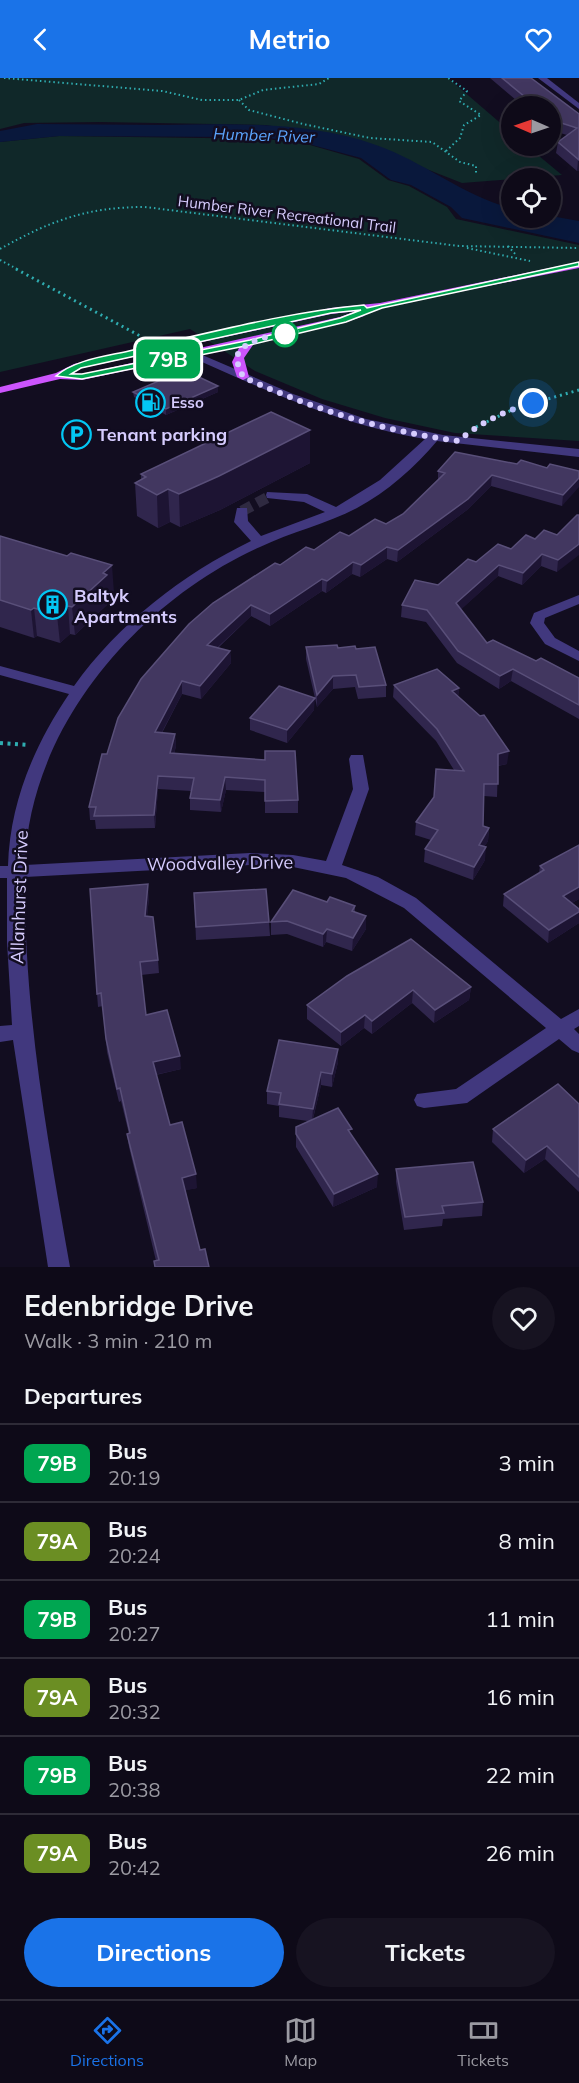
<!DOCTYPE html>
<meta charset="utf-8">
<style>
:root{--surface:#0e0a18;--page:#171321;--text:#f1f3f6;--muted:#9b9aa2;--line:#2e2b37;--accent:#1a73e8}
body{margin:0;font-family:Mulish,sans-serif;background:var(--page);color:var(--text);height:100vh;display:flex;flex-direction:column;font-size:22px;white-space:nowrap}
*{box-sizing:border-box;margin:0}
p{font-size:20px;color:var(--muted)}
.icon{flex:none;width:33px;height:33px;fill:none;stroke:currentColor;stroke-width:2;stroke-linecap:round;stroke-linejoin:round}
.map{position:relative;height:1189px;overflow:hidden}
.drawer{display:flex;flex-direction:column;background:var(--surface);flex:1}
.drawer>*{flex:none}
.badge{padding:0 12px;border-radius:9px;font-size:21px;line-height:39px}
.needle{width:39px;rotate:272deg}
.buttons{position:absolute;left:501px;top:18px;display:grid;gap:12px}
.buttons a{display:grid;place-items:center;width:60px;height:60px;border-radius:50%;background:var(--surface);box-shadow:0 6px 24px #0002,0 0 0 2px var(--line);font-size:30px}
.you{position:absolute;width:30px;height:30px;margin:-15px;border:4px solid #fff;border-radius:50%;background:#1a73e8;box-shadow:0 0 0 9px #1a73e833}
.map>.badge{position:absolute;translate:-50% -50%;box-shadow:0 0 0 3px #fff}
h2{padding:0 24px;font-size:22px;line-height:54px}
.round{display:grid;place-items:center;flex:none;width:63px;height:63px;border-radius:32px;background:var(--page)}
.summary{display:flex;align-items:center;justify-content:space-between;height:102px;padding:0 24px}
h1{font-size:28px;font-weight:700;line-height:45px}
.action{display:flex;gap:12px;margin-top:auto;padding:12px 24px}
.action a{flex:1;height:69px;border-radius:36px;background:var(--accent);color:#fff;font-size:24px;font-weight:700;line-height:69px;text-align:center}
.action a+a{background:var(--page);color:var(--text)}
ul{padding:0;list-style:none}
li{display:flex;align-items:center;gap:18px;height:78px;padding:0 24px;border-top:2px solid var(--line)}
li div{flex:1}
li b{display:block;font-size:22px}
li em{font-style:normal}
li .badge{min-width:66px;font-weight:700;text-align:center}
header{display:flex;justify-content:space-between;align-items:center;height:78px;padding:0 24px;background:var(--accent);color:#fff;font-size:27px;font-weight:700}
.menu{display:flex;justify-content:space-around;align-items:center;height:84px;border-top:2px solid var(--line);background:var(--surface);font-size:16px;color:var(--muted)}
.menu a{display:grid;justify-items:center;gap:3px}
.menu .on{color:var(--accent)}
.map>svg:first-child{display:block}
.green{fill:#102829}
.water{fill:#09183c}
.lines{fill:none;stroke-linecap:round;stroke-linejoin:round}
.minor-tunnel{stroke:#2f2a41;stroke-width:11;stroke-dasharray:11 6;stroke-linecap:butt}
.path-far2{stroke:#2facb0;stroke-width:2;stroke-dasharray:1.5 3;stroke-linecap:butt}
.path-far1{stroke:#2facb0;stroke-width:3;stroke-dasharray:2 4;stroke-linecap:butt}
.path{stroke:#2facb0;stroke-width:4;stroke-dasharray:3 4.5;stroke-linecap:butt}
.minor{fill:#41387e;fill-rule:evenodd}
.major{fill:#cc54fd;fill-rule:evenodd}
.wall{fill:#30264d}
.shaded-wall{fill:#1d1433}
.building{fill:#423760;stroke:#594f79;stroke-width:1.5}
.line{fill:#00a651;stroke:#fff;stroke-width:1.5;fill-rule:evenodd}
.walk{stroke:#d6ccfe;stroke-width:6;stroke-dasharray:0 10.8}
.stop-dot{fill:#fff;stroke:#00a651;stroke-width:3}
.labels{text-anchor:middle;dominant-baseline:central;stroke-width:5;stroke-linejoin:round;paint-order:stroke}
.far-street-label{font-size:15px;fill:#d6ccfe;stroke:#120d20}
.far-poi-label{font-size:15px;font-weight:bold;fill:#d6ccfe;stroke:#120d20;text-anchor:start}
.far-water-label{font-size:16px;font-style:italic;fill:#5ba4fd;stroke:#120d20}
.poi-label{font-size:18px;font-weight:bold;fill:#d6ccfe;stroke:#120d20;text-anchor:start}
.street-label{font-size:18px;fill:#d6ccfe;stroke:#120d20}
</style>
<header><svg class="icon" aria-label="back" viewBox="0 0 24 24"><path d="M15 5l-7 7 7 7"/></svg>Metrio<svg class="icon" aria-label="heart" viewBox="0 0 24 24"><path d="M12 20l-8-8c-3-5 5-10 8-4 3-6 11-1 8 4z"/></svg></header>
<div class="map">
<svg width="579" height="1189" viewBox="0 0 579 1189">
<rect width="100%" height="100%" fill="#120d20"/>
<!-- green -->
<g class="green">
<polygon points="0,0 448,0 511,54 512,68 527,68 562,97 462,105 406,83 319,56 266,47 100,44 24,45 0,51"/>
<polygon points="59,58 267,61 310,67 359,81 388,102 409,108 447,129 456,141 579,167 579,363 455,355 385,340 322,321 255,293 190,251 0,294 0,64"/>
</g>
<!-- water -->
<path class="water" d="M 37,46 C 79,46 122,47 164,47 C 235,46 308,43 376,67 C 423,83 463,118 511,130 L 512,140 L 551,138 L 579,143 L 579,165 L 462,140 L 451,129 L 411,107 L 391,102 L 361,80 L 312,67 L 269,60 L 234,59 L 59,58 L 0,64 L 0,53 Z"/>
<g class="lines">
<!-- minor-tunnel -->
<polyline class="minor-tunnel" points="242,433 272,417"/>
<!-- path-far2 -->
<g class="path-far2">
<polyline points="4,0 162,13 202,22 239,22 263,12 319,6 329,0"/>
<polyline points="239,22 249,32 303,46 370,60 432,64 460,84 476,88 476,96"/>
<polyline points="446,73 460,60 464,47 481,37 459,23 467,13 448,0"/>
<polyline points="508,168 517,178"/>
<polyline points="467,170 530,183"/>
<path d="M 0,171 C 50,143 86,129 145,129 L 459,168 L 579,170"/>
<polyline points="0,182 19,192"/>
</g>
<!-- path-far1 -->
<g class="path-far1">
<polyline points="16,191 142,259"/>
<polyline points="476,349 516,330 579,312"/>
</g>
<!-- path -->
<polyline class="path" points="0,665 29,667"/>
<!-- minor -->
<g class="minor">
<polygon points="538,0 547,0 579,25 579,31"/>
<path d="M 172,264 L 293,316 L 366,341 L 443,357 L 579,371 L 579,379 L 437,363 C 415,389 387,414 357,430 C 326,446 291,454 260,469 C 138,524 29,649 25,787 L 250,775 L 293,777 L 326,783 L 353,711 L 349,681 L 351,677 L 363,677 L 369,711 L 342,787 L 378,799 L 416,820 L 561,941 L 579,931 L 579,948 L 574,951 L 579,956 L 579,975 L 572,972 L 559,961 L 467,1025 L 424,1030 L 417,1028 L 414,1022 L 417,1016 L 456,1011 L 546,950 L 404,830 L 346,800 L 293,789 L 250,787 L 25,799 C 24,933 47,1058 70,1189 L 48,1189 L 13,962 L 0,964 L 0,948 L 12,947 L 7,864 L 7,800 L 0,800 L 0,788 L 8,788 C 10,724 34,668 69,616 L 0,597 L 0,588 L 74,608 C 118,546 183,496 251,463 L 234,444 L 237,430 L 247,430 L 248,443 L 261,458 L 325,434 L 304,424 L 267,420 L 266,417 L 267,414 L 307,416 L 336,429 L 380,402 L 425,361 C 333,346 253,306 168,269 L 166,267 Z"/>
<polygon points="579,517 579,526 545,540 544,545 555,560 579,573 579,583 545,566 530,545 534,535"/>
</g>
<!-- major -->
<path class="major" d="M 579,184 L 579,190 L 361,233 L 365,236 L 364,238 L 343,245 L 255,264 L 244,280 L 249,299 L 243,302 L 237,299 L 232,284 L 240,268 L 82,302 L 60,301 L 0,315 L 0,309 L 56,295 L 74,286 L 158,266 L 331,230 L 380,225 ZM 357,233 L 340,239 L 82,296 L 73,295 L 82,290 L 331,236 Z"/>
</g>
<!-- wall -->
<g class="wall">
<polygon points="490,0 531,0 579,36 579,93 577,93 556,75 558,64 567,57 550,52 550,28 523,28"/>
<polygon points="133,314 218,314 166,337 134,319"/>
<polygon points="310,352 310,385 220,432 180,449 170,444 158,450 137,438 135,405 141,402 141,396"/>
<polygon points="517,386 579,393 562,428 491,408 467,432 397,484 387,481 360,499 352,496 326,515 322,513 270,548 251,538 218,570 230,573 231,585 201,621 182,616 162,655 175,656 176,668 174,676 265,682 298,722 298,735 265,735 265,714 226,712 221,734 190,732 190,720 191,713 158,711 155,750 96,751 95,742 90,742 89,729 107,676 280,487 314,472 349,458 386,446 403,436 438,403 438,393"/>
<polygon points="577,437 557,494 541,488 522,507 498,498 461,531 487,565 579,600 579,641 511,603 499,611 457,585 426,544 401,539 402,527 476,484 535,461 557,457"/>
<polygon points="0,458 114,515 109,520 110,524 75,557 70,556 60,565 37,558 34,560 0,549"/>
<polygon points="306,569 356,571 386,607 386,619 358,621 355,609 333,611 317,629 306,581"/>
<polygon points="394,607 459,610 458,619 507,686 498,688 497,719 484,718 483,748 489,750 488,763 484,769 485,782 473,802 424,784 425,771 431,762 415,757 416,744 454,692 436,663 393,619"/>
<polygon points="314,632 287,665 250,652 250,640"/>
<polygon points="579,767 579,821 572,825 579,831 579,845 548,865 503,828 504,816 539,795 540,788"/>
<polygon points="194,815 269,844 270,858 196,862"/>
<polygon points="149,819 147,838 158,882 159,895 141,897 146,937 181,991 156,997 170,1047 197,1110 185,1112 200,1172 209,1189 155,1189 154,1183 156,1183 129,1069 127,1056 129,1056 121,1023 119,1024 107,974 103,928 98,929 97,916"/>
<polygon points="327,824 355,828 355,834 366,851 352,873 326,864 323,869 287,856 271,857 271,844"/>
<polygon points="347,898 471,909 469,922 434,945 412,925 372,956 364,950 341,968 307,941 307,927"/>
<polygon points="338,984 332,1009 321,1007 313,1041 351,1057 377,1109 333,1129 296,1069 296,1049 308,1043 279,1039 279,1028 267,1026 267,1013"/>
<polygon points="579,1026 579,1114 545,1081 524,1095 492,1064 493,1051"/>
<polygon points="396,1091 483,1124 482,1138 443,1141 442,1148 404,1152 396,1104"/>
</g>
<!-- shaded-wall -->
<g class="shaded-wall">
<polygon points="578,82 579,82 579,93 577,93"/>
<polygon points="218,308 218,314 166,337 166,331"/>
<polygon points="310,352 310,385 220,432 180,449 179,416"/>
<polygon points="492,397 491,408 467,432 397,484 398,472"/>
<polygon points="579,400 579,409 562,428 563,417"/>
<polygon points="168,411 170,444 158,450 157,417"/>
<polygon points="579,466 579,477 557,494 558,482"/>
<polygon points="387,469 387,481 360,499 361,487"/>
<polygon points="542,476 541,488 522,507 523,495"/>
<polygon points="353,484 352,496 326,515 327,503"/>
<polygon points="112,487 114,515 109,520 110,524 75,557 72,529 103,495"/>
<polygon points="499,487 498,498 455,537 456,525"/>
<polygon points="322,501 322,513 270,548 270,536"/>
<polygon points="251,527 251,538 207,579 207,567"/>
<polygon points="68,528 70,556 60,565 57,537"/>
<polygon points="34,530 37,558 34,560 31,532"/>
<polygon points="230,573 231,585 201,621 200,608"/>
<polygon points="513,591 511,603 499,611 500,598"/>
<polygon points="333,598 333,611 317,629 317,617"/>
<polygon points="182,603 182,616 155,667 155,654"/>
<polygon points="459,610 458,623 452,613"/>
<polygon points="315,620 314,632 287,665 287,652"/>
<polygon points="175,656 176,668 171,688 170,675"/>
<polygon points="509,673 507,686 497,688 498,676"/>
<polygon points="158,698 158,711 155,750 154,737"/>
<polygon points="225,699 226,712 221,734 220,722"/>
<polygon points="489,750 488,763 477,780 479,767"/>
<polygon points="486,769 485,782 473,802 474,789"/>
<polygon points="148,806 149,819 146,851 145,838"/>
<polygon points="579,809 579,821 561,831 563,818"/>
<polygon points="579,834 579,845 548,865 549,852"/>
<polygon points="366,838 366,851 352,873 353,860"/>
<polygon points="327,851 326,864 323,869 323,856"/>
<polygon points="471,909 469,922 434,945 435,932"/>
<polygon points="413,912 412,925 372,956 372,943"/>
<polygon points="365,937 364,950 341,968 341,954"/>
<polygon points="338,971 338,984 332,1009 332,996"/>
<polygon points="180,978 181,991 154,997 153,984"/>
<polygon points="321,994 321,1007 312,1044 313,1031"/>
<polygon points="547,1068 545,1081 524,1095 526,1082"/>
<polygon points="196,1096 197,1110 183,1113 182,1100"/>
<polygon points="378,1096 377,1109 333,1129 334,1116"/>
</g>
<!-- building -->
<g class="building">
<polygon points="502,0 531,0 579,36 579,82 558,64 577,50 552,42 550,41 550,28 536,28"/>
<polygon points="184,292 218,308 166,331 133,314"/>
<polygon points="271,334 310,352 219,398 179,416 168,411 157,417 135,405 146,399 141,396"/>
<polygon points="455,374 517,386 521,382 547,390 550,386 579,393 579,400 563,417 492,397 468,421 398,472 387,469 361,487 353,484 327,503 322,501 270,536 251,527 207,567 230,573 200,608 182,603 155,654 175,656 170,675 265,682 265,673 295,673 298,722 265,723 265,702 225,699 220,722 190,720 194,700 158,698 154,737 94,738 96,729 89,729 102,676 107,676 118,640 141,601 189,546 213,525 275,485 280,487 306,469 314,472 340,454 349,458 375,441 386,446 403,436 445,395 438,393"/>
<polygon points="577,437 579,437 579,466 558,482 542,476 523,495 499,487 456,525 487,565 493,562 536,583 541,580 579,600 579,627 513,591 500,598 458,573 427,532 402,527 415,502 438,507 468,481 476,484 498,466 511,471 526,457 535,461 544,452 557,457"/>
<polygon points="0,458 67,478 71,475 112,487 103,495 107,497 72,529 68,528 57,537 34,530 31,532 0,522"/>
<polygon points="337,567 338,570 355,568 356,571 375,569 386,607 359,609 356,597 333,598 317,617 306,569"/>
<polygon points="437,591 459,610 452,613 480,638 484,637 509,673 498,676 498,706 484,706 483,748 489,750 479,767 486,769 474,789 425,771 438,752 416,744 434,719 436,691 464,693 437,651 394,607"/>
<polygon points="279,608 315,620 287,652 250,640"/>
<polygon points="579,767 579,809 563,818 579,831 579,834 549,852 504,816 544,792 540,788"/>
<polygon points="148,806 145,838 153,839 158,882 140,884 146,937 167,932 180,978 153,984 170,1047 182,1044 196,1096 182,1100 200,1172 205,1171 209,1189 155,1189 154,1183 159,1182 127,1056 130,1055 120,1010 117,1011 106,961 101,915 97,916 90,811"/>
<polygon points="266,811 269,844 196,849 194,815"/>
<polygon points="293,812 327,824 330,819 355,828 352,833 366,838 353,860 327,851 323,856 287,843 271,844"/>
<polygon points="411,861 471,909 435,932 413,912 372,943 365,937 341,954 307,927 347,898"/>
<polygon points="279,962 338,971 332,996 321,994 313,1031 279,1026 281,1015 267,1013"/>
<polygon points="558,1006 579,1026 579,1099 547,1068 526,1082 493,1051"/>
<polygon points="338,1030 352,1051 348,1052 378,1096 334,1116 296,1056 296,1049"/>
<polygon points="473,1084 483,1124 442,1128 444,1135 405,1139 396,1091"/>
</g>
<!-- line -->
<path class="line" d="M 579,184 L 579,188 L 382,230 L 346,244 L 250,267 L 82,301 L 56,298 C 75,281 109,278 133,272 C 209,255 287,234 364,227 L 367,230 ZM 361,232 L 340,240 L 250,262 L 82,296 L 71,296 L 81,290 L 331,235 Z"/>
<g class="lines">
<!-- walk -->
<path class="walk" d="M 285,256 L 296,253 C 277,258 242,259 236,281 L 243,299 C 312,331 383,353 458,363 C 480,345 506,332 533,325"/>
</g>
<!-- icons -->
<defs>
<symbol id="fuel-ring" viewBox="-11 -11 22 22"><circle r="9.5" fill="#120d20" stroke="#03c7f4" stroke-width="1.5"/><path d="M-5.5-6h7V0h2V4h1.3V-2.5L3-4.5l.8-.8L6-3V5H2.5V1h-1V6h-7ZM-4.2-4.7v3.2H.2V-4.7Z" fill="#03c7f4"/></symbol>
<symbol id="parking-ring" viewBox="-11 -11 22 22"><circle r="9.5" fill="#120d20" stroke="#03c7f4" stroke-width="1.5"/><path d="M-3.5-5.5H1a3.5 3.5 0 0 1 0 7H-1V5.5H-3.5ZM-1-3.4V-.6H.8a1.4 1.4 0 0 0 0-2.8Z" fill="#03c7f4"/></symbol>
<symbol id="building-ring" viewBox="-11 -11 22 22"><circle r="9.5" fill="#120d20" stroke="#03c7f4" stroke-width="1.5"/><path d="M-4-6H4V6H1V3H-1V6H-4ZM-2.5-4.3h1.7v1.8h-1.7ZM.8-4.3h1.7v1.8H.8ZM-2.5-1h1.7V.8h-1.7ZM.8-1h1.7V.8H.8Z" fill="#03c7f4"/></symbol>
</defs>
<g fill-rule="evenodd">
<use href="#fuel-ring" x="134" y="308" width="33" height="33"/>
<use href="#parking-ring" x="60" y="340" width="33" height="33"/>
<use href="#building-ring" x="36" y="510" width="33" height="33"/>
</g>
<!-- markers -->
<circle class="stop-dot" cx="285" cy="256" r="12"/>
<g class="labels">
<!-- far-street labels -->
<g class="far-street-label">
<text transform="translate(287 136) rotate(7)">Humber River Recreational Trail</text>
</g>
<!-- far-poi labels -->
<g class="far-poi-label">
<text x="171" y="324">Esso</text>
</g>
<!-- far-water labels -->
<g class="far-water-label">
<text transform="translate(264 57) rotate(2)">Humber River</text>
</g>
<!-- poi labels -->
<g class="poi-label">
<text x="97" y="356">Tenant parking</text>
<text x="74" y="517">Baltyk<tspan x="74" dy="21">Apartments</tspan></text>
</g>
<!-- street labels -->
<g class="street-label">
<text transform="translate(220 785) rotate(-1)">Woodvalley Drive</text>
<text transform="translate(19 819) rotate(-88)">Allanhurst Drive</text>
</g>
</g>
</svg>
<div class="buttons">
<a><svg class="needle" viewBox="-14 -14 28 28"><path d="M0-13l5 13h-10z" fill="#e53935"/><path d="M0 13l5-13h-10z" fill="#9b9aa2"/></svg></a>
<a><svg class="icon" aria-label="locate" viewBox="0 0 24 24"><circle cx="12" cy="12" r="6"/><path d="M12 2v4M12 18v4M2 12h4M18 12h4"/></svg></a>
</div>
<div class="you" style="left:533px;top:325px"></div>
<b class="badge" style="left:168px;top:281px;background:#00a651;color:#fff">79B</b>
</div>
<section class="drawer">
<div class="summary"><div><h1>Edenbridge Drive</h1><p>Walk · 3 min · 210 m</p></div><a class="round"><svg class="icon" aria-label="heart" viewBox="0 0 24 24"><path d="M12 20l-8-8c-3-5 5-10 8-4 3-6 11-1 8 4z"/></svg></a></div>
<h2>Departures</h2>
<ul>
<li><span class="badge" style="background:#00a651;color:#fff">79B</span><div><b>Bus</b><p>20:19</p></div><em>3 min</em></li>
<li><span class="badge" style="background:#6b8e23;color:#fff">79A</span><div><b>Bus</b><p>20:24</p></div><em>8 min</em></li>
<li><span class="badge" style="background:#00a651;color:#fff">79B</span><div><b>Bus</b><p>20:27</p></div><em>11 min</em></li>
<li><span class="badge" style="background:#6b8e23;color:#fff">79A</span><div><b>Bus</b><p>20:32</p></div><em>16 min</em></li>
<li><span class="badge" style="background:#00a651;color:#fff">79B</span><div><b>Bus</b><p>20:38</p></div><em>22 min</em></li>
<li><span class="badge" style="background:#6b8e23;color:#fff">79A</span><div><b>Bus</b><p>20:42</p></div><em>26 min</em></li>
</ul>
<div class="action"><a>Directions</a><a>Tickets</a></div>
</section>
<nav class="menu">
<a class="on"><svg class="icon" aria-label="directions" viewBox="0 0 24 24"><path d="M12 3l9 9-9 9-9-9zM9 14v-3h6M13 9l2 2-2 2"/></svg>Directions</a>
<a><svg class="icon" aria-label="map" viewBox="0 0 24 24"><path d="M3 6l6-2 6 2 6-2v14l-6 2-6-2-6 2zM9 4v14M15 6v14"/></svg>Map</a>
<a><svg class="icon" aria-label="tickets" viewBox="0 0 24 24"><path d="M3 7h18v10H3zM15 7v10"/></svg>Tickets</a>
</nav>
